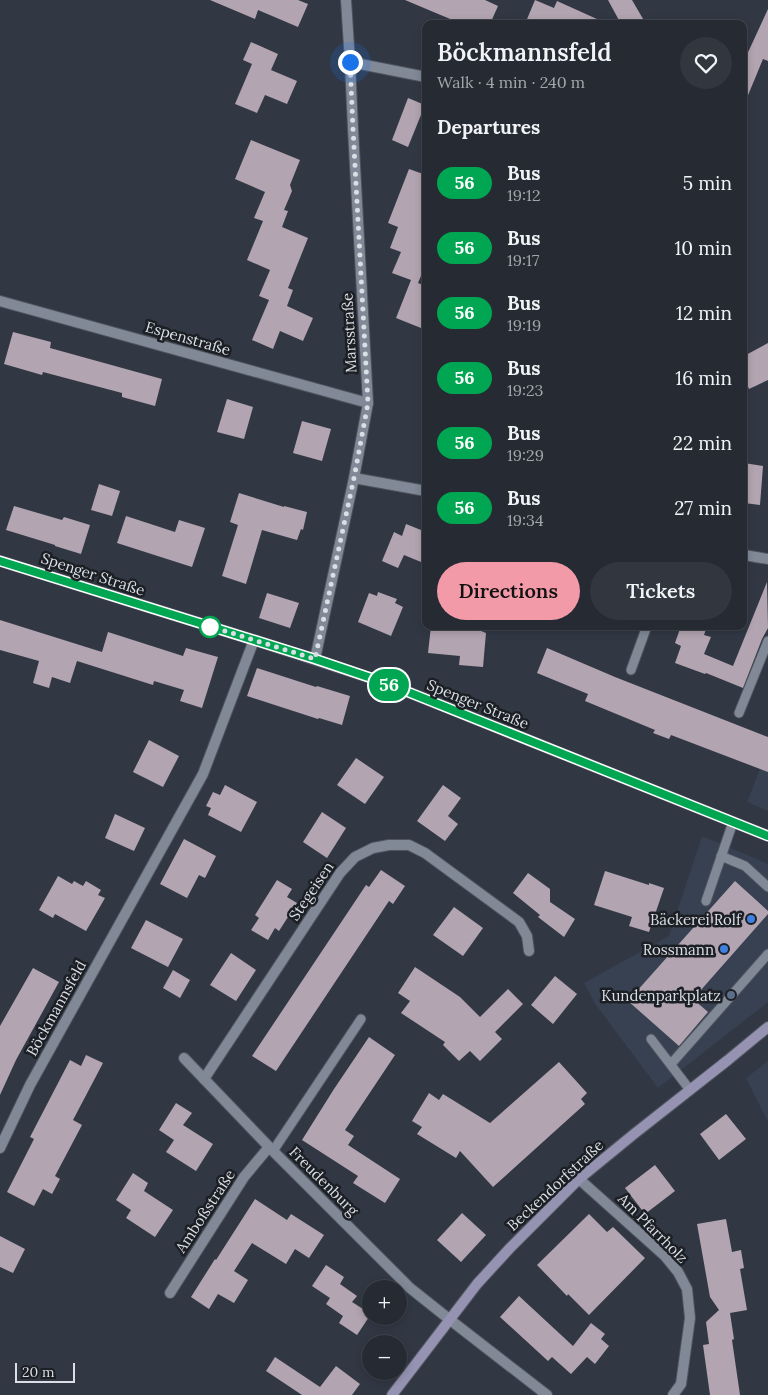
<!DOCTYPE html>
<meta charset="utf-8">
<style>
:root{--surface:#252a33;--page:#31363f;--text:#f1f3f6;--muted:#a3a7ac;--line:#42464e;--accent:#f39aa9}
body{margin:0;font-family:Lora,serif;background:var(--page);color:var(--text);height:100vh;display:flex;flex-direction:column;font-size:19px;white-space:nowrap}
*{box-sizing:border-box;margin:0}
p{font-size:16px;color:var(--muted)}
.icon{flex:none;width:28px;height:28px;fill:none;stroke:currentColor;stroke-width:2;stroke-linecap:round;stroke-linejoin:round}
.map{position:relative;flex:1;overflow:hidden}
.sheet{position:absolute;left:422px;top:20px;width:325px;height:610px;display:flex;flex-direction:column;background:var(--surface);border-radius:10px;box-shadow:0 2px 8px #0003,0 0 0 1px var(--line)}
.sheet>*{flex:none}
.badge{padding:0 10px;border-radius:16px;font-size:18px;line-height:32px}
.tools{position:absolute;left:362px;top:1280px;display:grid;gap:10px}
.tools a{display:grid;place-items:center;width:45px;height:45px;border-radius:50%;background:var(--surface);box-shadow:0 2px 8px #0003,0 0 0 1px var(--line);font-size:25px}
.scale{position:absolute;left:15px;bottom:12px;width:60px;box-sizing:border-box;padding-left:5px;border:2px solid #dadee5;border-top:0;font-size:14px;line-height:18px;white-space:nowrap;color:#dadee5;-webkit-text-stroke:4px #1c1f24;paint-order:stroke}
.you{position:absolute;width:25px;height:25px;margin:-12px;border:4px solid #fff;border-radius:50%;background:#1a73e8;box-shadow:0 0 0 8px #1a73e833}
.map>.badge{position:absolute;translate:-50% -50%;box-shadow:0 0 0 2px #fff}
h2{padding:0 15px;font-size:19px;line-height:45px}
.round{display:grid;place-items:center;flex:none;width:52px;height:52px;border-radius:26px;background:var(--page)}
.overview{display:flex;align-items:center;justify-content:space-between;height:85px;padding:0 15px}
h1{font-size:24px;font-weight:600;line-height:38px}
.primary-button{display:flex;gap:10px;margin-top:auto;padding:10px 15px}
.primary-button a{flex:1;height:58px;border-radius:30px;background:var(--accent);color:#111;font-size:20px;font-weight:600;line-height:58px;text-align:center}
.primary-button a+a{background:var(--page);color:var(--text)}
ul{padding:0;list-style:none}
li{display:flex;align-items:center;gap:15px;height:65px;padding:0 15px}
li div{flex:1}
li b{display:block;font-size:19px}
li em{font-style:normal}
li .badge{min-width:55px;font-weight:700;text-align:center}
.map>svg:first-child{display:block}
.built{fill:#384152}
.building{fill:#b2a4b0}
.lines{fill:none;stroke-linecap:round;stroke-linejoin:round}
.service-casing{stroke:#4f545e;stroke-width:11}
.minor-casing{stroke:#4f545e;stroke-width:12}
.secondary-casing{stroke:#4f545e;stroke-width:12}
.service{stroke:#818997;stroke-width:9}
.minor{stroke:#818997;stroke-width:10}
.secondary{stroke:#9592b2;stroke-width:10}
.line-casing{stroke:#fff;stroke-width:11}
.line{stroke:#00a651;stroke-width:8}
.walk{stroke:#dadee5;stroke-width:5;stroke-dasharray:0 9}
.stop-dot{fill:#fff;stroke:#00a651;stroke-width:2.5}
.shop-dot{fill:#3f7fe0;stroke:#1c1f24;stroke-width:2}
.service-dot{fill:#5c6f8a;stroke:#1c1f24;stroke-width:2}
.labels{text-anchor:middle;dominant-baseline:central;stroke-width:5;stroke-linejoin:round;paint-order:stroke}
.street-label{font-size:15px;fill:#dadee5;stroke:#1c1f24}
.poi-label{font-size:15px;fill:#dadee5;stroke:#1c1f24;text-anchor:end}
</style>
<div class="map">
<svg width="768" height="1395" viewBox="0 0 768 1395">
<rect width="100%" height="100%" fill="#313844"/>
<!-- built -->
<g class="built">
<polygon points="768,749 768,811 747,802"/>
<polygon points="702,836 768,864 768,1002 658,1088 596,1005 584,983 669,936"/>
<polygon points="768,1061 768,1122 746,1078"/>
</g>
<!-- building -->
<g class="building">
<polygon points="210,0 298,0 308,4 298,27 258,10 255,19"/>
<polygon points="405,0 485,0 498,6 490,24 462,24"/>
<polygon points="535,0 554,8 557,1 608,24 525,24"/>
<polygon points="608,0 632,0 646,24 621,24"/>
<polygon points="768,9 768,61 763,59 744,105 744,61"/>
<polygon points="251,42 278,54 271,70 297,81 287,104 265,95 257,113 235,104 252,64 243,60"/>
<polygon points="408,98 425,105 408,147 392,140"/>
<polygon points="251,140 300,160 290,185 292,191 284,210 288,211 282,227 308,238 288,288 293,290 287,306 313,318 303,341 280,331 273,349 252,340 269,300 259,296 270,270 247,260 263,221 254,218 265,192 235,179"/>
<polygon points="409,169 426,175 426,264 418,283 426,286 426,330 396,318 411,280 392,273 401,252 390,248 398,227 388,223"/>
<polygon points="13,332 51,342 50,348 162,379 155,406 122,397 122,393 43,372 42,375 4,364"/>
<polygon points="768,343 768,380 749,389 744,377 744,356"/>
<polygon points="227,399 253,407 244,439 217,432"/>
<polygon points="302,421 331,429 322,461 293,453"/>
<polygon points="744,463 763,466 760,505 744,503"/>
<polygon points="99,484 120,491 112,516 91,510"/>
<polygon points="239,493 284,507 284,506 307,512 303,530 301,529 297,540 262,530 246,584 222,576 238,525 230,522"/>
<polygon points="14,506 62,520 64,517 90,525 81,554 55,546 55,545 6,530"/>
<polygon points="126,516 175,532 179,520 205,528 192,567 117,543"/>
<polygon points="406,524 426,532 426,550 421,562 404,555 398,568 382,561 394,532 402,536"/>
<polygon points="767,582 768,628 762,639 743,688 706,673 705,674 675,663 681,646 675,643 681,626 707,626 704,635 711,637 704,654 733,666"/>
<polygon points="378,592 397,599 395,603 403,607 391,636 358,622 369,593 377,596"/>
<polygon points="267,593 299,603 290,628 259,618"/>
<polygon points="0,620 102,652 108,632 183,656 186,648 218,657 202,708 180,701 184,690 154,681 153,685 77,661 70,683 52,677 49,688 33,683 39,661 0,650"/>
<polygon points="431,626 469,626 486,633 483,667 459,665 460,656 428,653"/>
<polygon points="547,648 615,677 768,737 768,772 671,735 669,739 653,733 655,730 585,701 588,694 537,673"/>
<polygon points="257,668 316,687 317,686 350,696 342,725 319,718 318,719 247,696"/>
<polygon points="149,740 179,756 163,787 133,772"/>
<polygon points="356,758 384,777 365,804 337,785"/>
<polygon points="225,785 257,802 241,832 208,815 211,808 206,806 213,792 220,795"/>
<polygon points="443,785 461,798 448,816 458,824 445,841 417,821"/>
<polygon points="322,812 346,828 327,858 303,842"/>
<polygon points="115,814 145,828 134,851 105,838"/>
<polygon points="184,839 216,856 205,878 199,875 187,898 160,884"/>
<polygon points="381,870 405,886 393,904 389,901 276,1071 252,1056 366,885 369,887"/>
<polygon points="605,871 649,885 649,883 664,888 649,932 629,926 632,917 594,905"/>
<polygon points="528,873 550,889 550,902 575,919 564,937 538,917 540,915 513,893"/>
<polygon points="58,876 72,884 74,881 83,886 86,881 101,890 98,895 105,898 86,931 55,914 53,918 39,910"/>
<polygon points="277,880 292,889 287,897 297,903 279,931 275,928 268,940 251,930 259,918 255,915"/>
<polygon points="735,881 768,911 768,914 693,999 708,1012 679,1046 628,1001"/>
<polygon points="454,907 483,928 463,956 433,935"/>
<polygon points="146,920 183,939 168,967 131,948"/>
<polygon points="231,953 256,970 236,1001 210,985"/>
<polygon points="415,967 460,997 480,1017 508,989 523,1004 495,1032 502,1039 480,1061 470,1051 459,1061 443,1045 445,1042 401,1013 410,1001 398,993"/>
<polygon points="33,968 59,982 16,1060 0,1095 0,1026"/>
<polygon points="173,970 190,980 180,998 163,988"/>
<polygon points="555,976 577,994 553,1024 531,1005"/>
<polygon points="369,1037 395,1055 345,1130 354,1136 348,1145 400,1179 385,1203 353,1183 358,1176 302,1140 334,1089"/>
<polygon points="86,1055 103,1063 73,1120 82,1125 55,1176 60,1179 52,1194 43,1189 34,1206 7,1192 34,1139 30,1137 70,1060 81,1066"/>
<polygon points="559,1062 587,1093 581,1099 585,1104 493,1187 460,1151 456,1158 417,1134 422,1127 412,1121 429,1093 439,1100 443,1094 490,1123"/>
<polygon points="176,1103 192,1113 183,1125 213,1144 196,1171 166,1152 174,1140 159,1130"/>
<polygon points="726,1114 746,1139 719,1160 700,1134"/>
<polygon points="655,1165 675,1191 645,1214 625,1188"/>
<polygon points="133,1173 148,1183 144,1191 173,1210 155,1237 126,1218 131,1210 116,1200"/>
<polygon points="255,1199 287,1220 291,1214 324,1235 309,1258 295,1249 286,1264 252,1243 234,1271 248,1280 234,1303 218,1294 209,1309 191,1297 215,1259 216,1260"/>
<polygon points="462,1213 486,1235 461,1262 437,1240"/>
<polygon points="589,1214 607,1232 613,1227 645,1258 589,1315 568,1294 567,1296 537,1265"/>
<polygon points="726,1219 732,1252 741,1250 744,1268 740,1269 747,1310 730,1313 734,1339 732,1340 740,1395 710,1395 703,1345 709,1344 706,1322 719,1310 710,1297 697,1224"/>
<polygon points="0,1236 25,1249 13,1273 0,1267"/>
<polygon points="326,1265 344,1277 340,1284 357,1296 352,1302 371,1314 357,1335 339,1323 343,1316 326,1304 330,1298 312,1286"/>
<polygon points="519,1296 573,1346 591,1323 605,1334 601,1339 609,1346 595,1364 587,1357 571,1374 552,1357 548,1361 500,1317"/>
<polygon points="275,1357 320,1387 336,1366 360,1384 352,1395 302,1395 266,1371"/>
</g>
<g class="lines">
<defs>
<g id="service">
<polyline points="631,670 647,626"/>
<polyline points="739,713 768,641"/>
<polyline points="721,856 745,866 768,887"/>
<polyline points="706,901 733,822"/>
<polyline points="651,1039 690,1090"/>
<polyline points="671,1064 768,954"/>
<polyline points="273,1151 361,1019"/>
</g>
<g id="minor">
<polyline points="350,62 426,77"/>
<polyline points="0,301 368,403"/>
<polyline points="354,478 426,491"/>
<polyline points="744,555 768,559"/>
<polyline points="315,659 354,478 368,403 353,129 350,62 346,0"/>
<polyline points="184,1058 273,1151 410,1288 449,1319 547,1395"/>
<polyline points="204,1079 340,873 355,857 373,848 389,845 409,845 425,853 519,922 527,936 529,951"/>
<polyline points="0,1148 30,1085 203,774 254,640"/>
<polyline points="579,1179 665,1256 678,1272 687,1289 690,1318 681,1384 673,1395"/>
<polyline points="170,1293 244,1177 269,1147"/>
</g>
<g id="secondary">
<polyline points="0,561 254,640 383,682 768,836"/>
<polyline points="392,1395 477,1284 510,1248 579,1179 634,1134 728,1060 768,1027"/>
</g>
</defs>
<!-- service casing -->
<use href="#service" class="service-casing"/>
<!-- minor casing -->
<use href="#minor" class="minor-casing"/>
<!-- secondary casing -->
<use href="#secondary" class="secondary-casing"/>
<!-- service -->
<use href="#service" class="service"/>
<!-- minor -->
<use href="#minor" class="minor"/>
<!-- secondary -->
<use href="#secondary" class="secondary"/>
</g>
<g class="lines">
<defs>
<polyline id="line" points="0,561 315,659 383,682 768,836"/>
</defs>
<!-- line casing -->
<use href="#line" class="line-casing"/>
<!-- line -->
<use href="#line" class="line"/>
<!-- walk -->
<polyline class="walk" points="210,627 209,626 315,659 354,478 368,403 353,129 350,62"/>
</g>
<!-- markers -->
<circle class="stop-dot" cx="210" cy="627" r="10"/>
<g class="shop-dot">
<circle cx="751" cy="919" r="5"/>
<circle cx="724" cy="949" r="5"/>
</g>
<circle class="service-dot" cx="731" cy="995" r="5"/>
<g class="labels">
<!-- street labels -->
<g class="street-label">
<text transform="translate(349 333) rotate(-93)">Marsstraße</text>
<text transform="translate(188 338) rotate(16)">Espenstraße</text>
<text transform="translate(93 574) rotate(18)">Spenger Straße</text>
<text transform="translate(478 704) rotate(22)">Spenger Straße</text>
<text transform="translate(311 891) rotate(-56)">Stegeisen</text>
<text transform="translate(56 1008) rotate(-61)">Böckmannsfeld</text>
<text transform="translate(324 1181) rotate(45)">Freudenburg</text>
<text transform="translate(555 1185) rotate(-43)">Beckendorfstraße</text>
<text transform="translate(205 1211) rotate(-57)">Amboßstraße</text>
<text transform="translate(653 1228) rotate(45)">Am Pfarrholz</text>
</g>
<!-- poi labels -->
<g class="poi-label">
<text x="741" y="919">Bäckerei Rolf</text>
<text x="714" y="949">Rossmann</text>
<text x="721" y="995">Kundenparkplatz</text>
</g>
</g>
</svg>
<div class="tools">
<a>+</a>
<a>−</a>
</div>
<div class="scale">20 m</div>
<div class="you" style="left:350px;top:62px"></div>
<b class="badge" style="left:389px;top:685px;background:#00a651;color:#fff">56</b>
<section class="sheet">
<div class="overview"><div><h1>Böckmannsfeld</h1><p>Walk · 4 min · 240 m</p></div><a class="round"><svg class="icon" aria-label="heart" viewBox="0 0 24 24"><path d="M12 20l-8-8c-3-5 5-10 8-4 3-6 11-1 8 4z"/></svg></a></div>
<h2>Departures</h2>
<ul>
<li><span class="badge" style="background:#00a651;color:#fff">56</span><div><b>Bus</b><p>19:12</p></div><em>5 min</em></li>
<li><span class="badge" style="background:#00a651;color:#fff">56</span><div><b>Bus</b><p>19:17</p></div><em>10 min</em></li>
<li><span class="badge" style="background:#00a651;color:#fff">56</span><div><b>Bus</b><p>19:19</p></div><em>12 min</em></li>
<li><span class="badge" style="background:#00a651;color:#fff">56</span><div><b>Bus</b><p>19:23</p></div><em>16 min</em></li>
<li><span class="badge" style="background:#00a651;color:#fff">56</span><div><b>Bus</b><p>19:29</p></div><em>22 min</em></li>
<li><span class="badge" style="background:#00a651;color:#fff">56</span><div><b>Bus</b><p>19:34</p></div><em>27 min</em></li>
</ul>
<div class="primary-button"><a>Directions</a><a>Tickets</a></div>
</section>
</div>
